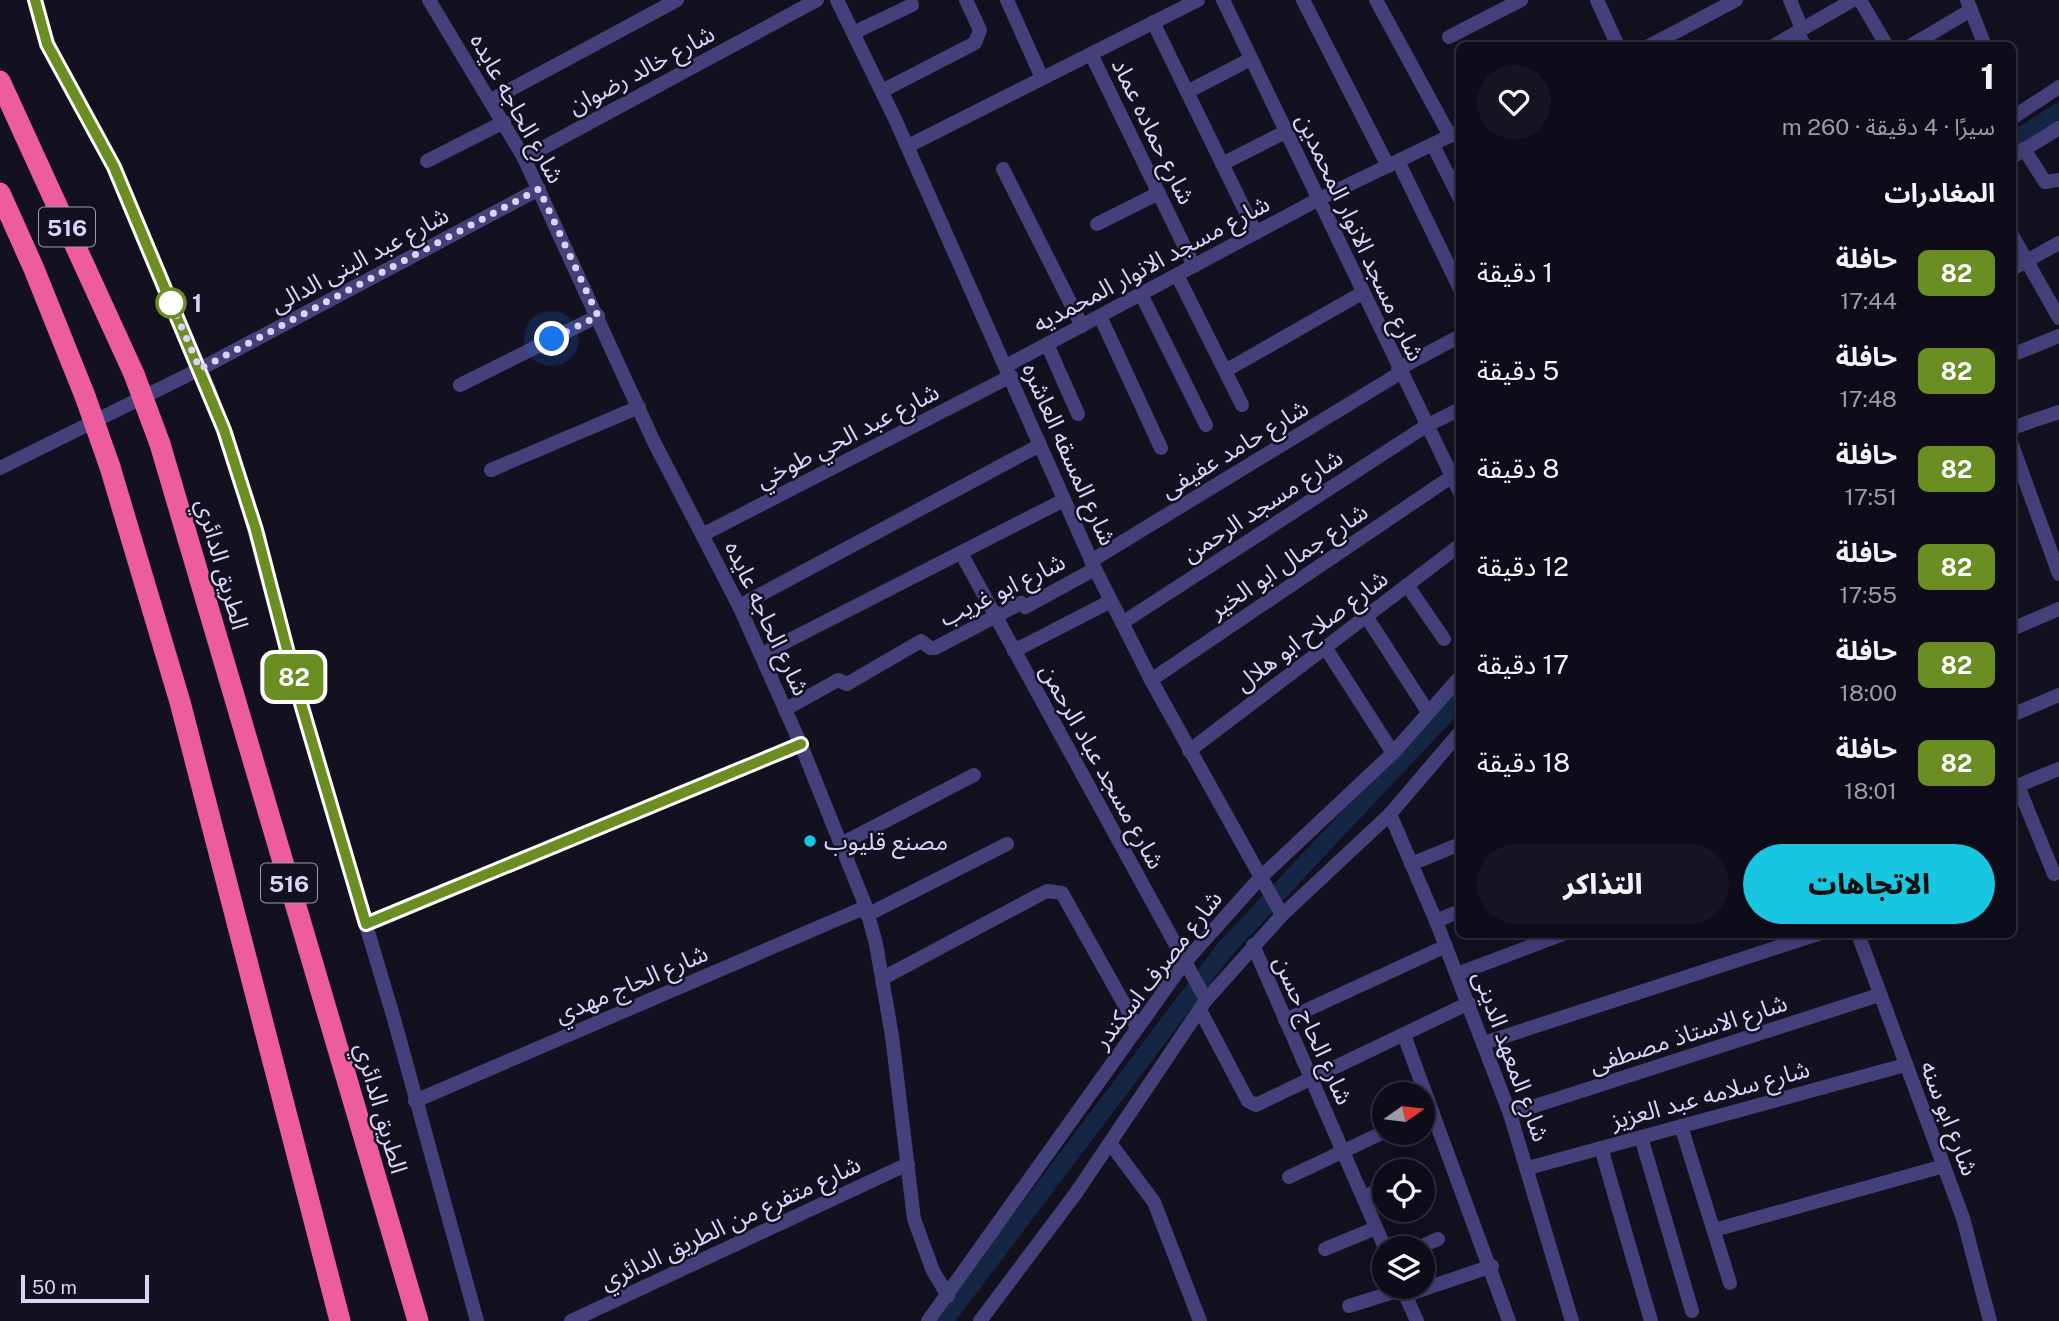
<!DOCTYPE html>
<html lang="ar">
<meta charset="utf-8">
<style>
:root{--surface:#0e0c18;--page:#171521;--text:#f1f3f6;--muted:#9b9ba2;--line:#2e2c37;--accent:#19c6e1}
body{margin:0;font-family:"Public Sans","Noto Sans Arabic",sans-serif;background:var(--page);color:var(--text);direction:rtl;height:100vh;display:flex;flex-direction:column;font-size:26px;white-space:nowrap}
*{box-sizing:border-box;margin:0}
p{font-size:23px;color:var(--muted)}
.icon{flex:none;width:38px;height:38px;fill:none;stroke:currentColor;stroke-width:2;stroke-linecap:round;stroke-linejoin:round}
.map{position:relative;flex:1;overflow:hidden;direction:ltr}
.drawer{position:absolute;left:1456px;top:42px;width:560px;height:896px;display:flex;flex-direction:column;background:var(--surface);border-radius:10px;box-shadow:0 7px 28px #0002,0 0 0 2px var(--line);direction:rtl}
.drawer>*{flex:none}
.badge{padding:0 14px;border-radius:10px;font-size:24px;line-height:46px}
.needle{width:46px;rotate:76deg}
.fabs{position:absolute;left:1372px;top:1082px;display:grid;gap:14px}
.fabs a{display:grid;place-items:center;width:63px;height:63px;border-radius:50%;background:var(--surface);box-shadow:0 7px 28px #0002,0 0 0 2px var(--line);font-size:35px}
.scale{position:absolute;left:21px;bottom:18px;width:128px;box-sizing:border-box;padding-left:7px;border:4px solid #d9d4fa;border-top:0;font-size:19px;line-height:24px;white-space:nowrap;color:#d9d4fa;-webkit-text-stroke:5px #131020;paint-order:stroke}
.you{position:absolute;width:35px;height:35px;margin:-18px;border:5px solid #fff;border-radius:50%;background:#1a73e8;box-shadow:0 0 0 10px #1a73e833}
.map>.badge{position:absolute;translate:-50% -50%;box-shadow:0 0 0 4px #fff}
h2{padding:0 21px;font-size:26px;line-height:63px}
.round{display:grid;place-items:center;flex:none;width:74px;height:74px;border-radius:37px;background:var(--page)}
.summary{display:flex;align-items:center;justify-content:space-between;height:119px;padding:0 21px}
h1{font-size:33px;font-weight:800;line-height:52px}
.button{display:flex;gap:14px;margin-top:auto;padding:14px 21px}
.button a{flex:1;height:80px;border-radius:42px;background:var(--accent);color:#111;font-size:28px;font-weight:800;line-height:80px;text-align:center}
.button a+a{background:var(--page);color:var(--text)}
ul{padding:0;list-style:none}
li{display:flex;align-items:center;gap:21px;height:98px;padding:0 21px}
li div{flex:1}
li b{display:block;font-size:26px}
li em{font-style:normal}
li .badge{min-width:77px;font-weight:700;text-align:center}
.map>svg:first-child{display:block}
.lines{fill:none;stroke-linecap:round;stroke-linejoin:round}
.canal{stroke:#152645;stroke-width:18}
.minor{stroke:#44407a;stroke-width:14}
.motorway{stroke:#ed5c9c;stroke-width:21}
.motorway-bridge{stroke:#ed5c9c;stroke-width:21}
.line-casing{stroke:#fff;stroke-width:16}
.line{stroke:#6b8e23;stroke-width:10}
.walk{stroke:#d9d4fa;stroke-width:7;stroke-dasharray:0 12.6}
.stop-dot{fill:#fff;stroke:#6b8e23;stroke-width:3.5}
.poi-dot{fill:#19c6e1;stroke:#131020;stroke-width:2.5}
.labels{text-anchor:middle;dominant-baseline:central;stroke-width:5;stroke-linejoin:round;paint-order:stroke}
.shield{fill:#131020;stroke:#9e99b9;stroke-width:2}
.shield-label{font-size:23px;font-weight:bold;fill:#d9d4fa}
.street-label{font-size:24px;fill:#d9d4fa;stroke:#131020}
.stop-label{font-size:24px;font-weight:bold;fill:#d9d4fa;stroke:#131020;text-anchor:start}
.poi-label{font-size:24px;fill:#d9d4fa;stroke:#131020;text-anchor:start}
</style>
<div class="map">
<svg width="2059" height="1321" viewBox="0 0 2059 1321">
<rect width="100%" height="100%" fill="#131020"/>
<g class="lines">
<!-- canal -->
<g class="canal">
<polyline points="2012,142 2059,112"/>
<polyline points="944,1321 1225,949 1460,699"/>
</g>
<!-- minor -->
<g class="minor">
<polyline points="35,0 52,55 114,167 210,392 242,484 306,724 394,1019 477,1321"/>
<polyline points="429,0 524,158 653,440 739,606 801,745 866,907 876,944 892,1036 914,1219 933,1271 948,1296"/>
<polyline points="837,0 895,119 1095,569 1151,680 1282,915"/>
<polyline points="1007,0 1042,78"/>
<polyline points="1223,0 1460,493"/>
<polyline points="1303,0 1388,166"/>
<polyline points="1376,0 1450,136"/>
<polyline points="1597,0 1618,46"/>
<polyline points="1790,0 1802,29"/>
<polyline points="1860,0 1887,46"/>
<polyline points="1967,0 1985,46"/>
<polyline points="1153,22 1256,233"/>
<polyline points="1797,32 1805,46"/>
<polyline points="853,33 912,5"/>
<polyline points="1449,37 1521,0"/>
<polyline points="1649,46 1736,0"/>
<polyline points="1773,46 1853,0"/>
<polyline points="1910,46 1971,10"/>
<polyline points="1091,54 1194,266"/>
<polyline points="882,91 975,43 980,30 966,0"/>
<polyline points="1187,92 1251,59"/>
<polyline points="491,100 677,0"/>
<polyline points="2012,118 2059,87"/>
<polyline points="1433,145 1460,199"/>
<polyline points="908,146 1198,0"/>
<polyline points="2024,149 2045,182 2059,180"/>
<polyline points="2012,157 2059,128"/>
<polyline points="524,158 817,0"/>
<polyline points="427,161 504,122"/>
<polyline points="1398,161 1460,289"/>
<polyline points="1222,164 1285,132"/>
<polyline points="1003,169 1082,326"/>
<polyline points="1097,224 1159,193"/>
<polyline points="2012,235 2059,318"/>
<polyline points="2012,269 2059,243"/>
<polyline points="1177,275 1242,405"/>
<polyline points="1141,294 1206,425"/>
<polyline points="1100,316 1161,448"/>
<polyline points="1047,344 1078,414"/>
<polyline points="2012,355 2059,336"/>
<polyline points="1006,366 1317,200 1460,131"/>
<polyline points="1398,369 1460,336"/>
<polyline points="1225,371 1362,293"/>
<polyline points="460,385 598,316"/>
<polyline points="2012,428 2059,412"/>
<polyline points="2012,445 2059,574"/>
<polyline points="0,468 200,369 539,189"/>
<polyline points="491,470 639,407"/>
<polyline points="704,534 1011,376"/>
<polyline points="961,553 1206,1000"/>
<polyline points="1091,561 1400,373"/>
<polyline points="1407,585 1444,639"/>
<polyline points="739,606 1040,445"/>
<polyline points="1366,616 1428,712"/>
<polyline points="1122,623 1426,426 1460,409"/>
<polyline points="2012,629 2059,609"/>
<polyline points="1325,647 1393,753"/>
<polyline points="1014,651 1111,601"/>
<polyline points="762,654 1064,500"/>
<polyline points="1151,680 1451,477"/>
<polyline points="786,709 838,680 847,684 921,641 930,648 935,648 1021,603 1025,607 1095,569"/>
<polyline points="2012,715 2059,695"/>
<polyline points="1189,751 1460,545"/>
<polyline points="2018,786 2054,874"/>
<polyline points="2012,788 2059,769"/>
<polyline points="1390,814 1436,921 1510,1114 1572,1321"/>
<polyline points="841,844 974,775"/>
<polyline points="1411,864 1460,844"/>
<polyline points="867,915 1007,844"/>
<polyline points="1436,921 1460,911"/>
<polyline points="366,924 801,745"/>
<polyline points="1858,934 1963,1218 1990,1321"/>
<polyline points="1253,945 1385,1248"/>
<polyline points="1457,974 1563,934"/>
<polyline points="883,978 1039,895 1047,891 1062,893 1137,1027"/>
<polyline points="1200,1010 1248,1101 1256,1105 1469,1003"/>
<polyline points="1285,1020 1446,946"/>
<polyline points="1404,1035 1509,1321"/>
<polyline points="1484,1043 1818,934"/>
<polyline points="415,1101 866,907"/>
<polyline points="1510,1114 1879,995"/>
<polyline points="1681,1126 1730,1283"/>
<polyline points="1641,1137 1692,1311"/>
<polyline points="1110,1143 1154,1202 1200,1321"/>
<polyline points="1601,1148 1651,1321"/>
<polyline points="1528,1168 1905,1065"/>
<polyline points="1289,1177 1384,1132"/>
<polyline points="1363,1197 1384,1188"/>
<polyline points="1714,1230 1944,1166"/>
<polyline points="1418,1248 1438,1239"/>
<polyline points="1325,1249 1376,1228"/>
<polyline points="1402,1288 1417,1321"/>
<polyline points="1406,1295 1492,1266"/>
<polyline points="1349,1306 1403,1289"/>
<polyline points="571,1321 908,1164"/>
<polyline points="928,1321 1184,963 1260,878 1393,753 1460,677"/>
<polyline points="980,1321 1076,1193 1206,1000 1282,915 1390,814 1460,732"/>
</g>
<!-- motorway -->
<g class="motorway">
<polyline points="0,81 134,374"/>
<polyline points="0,193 34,269 85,396"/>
<polyline points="160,444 418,1321"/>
<polyline points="110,467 180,702 340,1321"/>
</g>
<!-- motorway-bridge -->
<g class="motorway-bridge">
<polyline points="134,374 160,444"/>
<polyline points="85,396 110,467"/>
</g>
</g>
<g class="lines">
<defs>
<polyline id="line" points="35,0 47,44 114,167 224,430 256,530 302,707 366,924 801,744"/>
</defs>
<!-- line casing -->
<use href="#line" class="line-casing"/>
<!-- line -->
<use href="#line" class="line"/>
<!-- walk -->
<polyline class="walk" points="171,303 166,292 200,369 539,189 598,316 552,339"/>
</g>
<!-- markers -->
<circle class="stop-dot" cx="171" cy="303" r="14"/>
<circle class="poi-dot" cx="810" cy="841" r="7"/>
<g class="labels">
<!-- shield labels -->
<g class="shield">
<rect x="39" y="207.5" width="56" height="39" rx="5"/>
<rect x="261" y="863.5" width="56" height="39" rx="5"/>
</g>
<g class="shield-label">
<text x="67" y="227">516</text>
<text x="289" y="883">516</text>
</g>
<!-- street labels -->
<g class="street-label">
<text transform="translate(641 69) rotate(-28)">شارع خالد رضوان</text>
<text transform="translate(518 108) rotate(61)">شارع الحاجه عايده</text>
<text transform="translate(1154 131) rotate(64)">شارع حماده عماد</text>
<text transform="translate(1361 237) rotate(65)">شارع مسجد الانوار المحمدين</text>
<text transform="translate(359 259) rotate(-28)">شارع عبد البنى الدالى</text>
<text transform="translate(1151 263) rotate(-28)">شارع مسجد الانوار المحمديه</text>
<text transform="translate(847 435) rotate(-27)">شارع عبد الحي طوخي</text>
<text transform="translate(1234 448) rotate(-31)">شارع حامد عفيفى</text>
<text transform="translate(1070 454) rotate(66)">شارع المسقه العاشره</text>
<text transform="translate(1262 505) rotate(-33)">شارع مسجد الرحمن</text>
<text transform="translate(1288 560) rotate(-34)">شارع جمال ابو الخير</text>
<text transform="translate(223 564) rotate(74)">الطريق الدائري</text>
<text transform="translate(1002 589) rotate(-26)">شارع ابو غريب</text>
<text transform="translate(768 618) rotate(65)">شارع الحاجه عايده</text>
<text transform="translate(1311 630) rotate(-37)">شارع صلاح ابو هلال</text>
<text transform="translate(1103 766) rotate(61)">شارع مسجد عباد الرحمن</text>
<text transform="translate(1157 969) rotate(-52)">شارع مصرف اسكندر</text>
<text transform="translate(631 983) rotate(-23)">شارع الحاج مهدي</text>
<text transform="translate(1314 1030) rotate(66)">شارع الحاج حسن</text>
<text transform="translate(1688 1033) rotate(-18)">شارع الاستاذ مصطفى</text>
<text transform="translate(1512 1056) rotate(70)">شارع المعهد الدينى</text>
<text transform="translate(1710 1094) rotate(-15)">شارع سلامه عبد العزيز</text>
<text transform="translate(382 1108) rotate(74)">الطريق الدائري</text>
<text transform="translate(1950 1118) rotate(69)">شارع ابو سنه</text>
<text transform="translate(730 1222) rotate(-25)">شارع متفرع من الطريق الدائري</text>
</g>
<!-- stop labels -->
<g class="stop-label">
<text x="192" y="303">1</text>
</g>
<!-- poi labels -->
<g class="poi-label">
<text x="824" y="841">مصنع قليوب</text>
</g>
</g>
</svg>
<div class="fabs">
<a><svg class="needle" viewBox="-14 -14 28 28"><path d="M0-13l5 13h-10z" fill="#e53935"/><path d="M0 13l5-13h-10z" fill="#9b9ba2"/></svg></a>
<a><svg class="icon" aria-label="locate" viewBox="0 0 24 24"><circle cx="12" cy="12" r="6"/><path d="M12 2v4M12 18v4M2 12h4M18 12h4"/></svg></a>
<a><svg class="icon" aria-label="layers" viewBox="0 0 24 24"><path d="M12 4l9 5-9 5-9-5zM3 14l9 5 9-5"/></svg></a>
</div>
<div class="scale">50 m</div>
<div class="you" style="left:552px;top:339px"></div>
<b class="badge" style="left:294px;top:677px;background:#6b8e23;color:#fff">82</b>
<section class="drawer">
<div class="summary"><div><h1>1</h1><p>سيرًا · 4 دقيقة · 260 m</p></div><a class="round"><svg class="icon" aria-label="heart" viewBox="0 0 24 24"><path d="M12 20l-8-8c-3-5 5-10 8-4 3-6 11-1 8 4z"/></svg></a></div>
<h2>المغادرات</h2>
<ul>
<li><span class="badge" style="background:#6b8e23;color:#fff">82</span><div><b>حافلة</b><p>17:44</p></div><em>1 دقيقة</em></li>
<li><span class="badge" style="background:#6b8e23;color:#fff">82</span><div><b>حافلة</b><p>17:48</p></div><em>5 دقيقة</em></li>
<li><span class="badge" style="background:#6b8e23;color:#fff">82</span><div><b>حافلة</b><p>17:51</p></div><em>8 دقيقة</em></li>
<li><span class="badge" style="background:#6b8e23;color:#fff">82</span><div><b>حافلة</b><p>17:55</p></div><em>12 دقيقة</em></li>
<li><span class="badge" style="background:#6b8e23;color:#fff">82</span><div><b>حافلة</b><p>18:00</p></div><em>17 دقيقة</em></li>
<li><span class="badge" style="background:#6b8e23;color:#fff">82</span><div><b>حافلة</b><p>18:01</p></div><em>18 دقيقة</em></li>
</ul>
<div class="button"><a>الاتجاهات</a><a>التذاكر</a></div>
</section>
</div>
